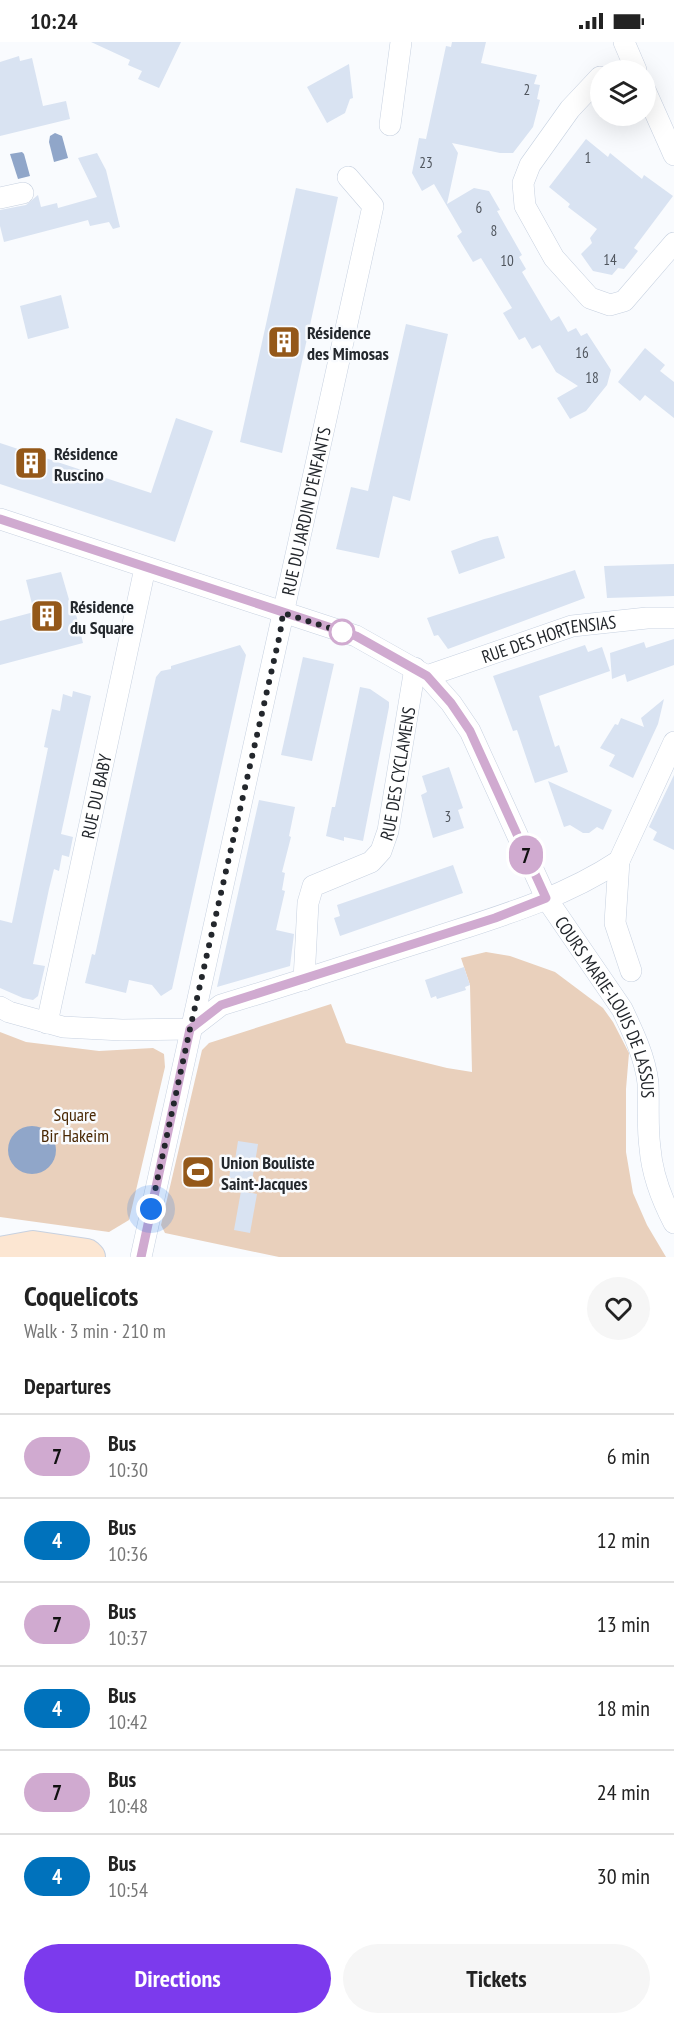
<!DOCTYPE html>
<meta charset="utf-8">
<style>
:root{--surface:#fff;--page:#f6f6f6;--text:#222;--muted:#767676;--line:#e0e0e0;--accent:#7c3aed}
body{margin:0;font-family:"PT Sans Narrow",sans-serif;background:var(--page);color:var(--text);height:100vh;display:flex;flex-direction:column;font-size:22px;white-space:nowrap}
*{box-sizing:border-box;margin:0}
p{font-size:20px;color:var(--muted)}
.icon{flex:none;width:33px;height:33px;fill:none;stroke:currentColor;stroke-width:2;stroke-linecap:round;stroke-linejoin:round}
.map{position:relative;height:1215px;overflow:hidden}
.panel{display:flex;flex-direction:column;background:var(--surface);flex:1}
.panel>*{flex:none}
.badge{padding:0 12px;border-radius:20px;font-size:21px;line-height:39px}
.tools{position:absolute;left:590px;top:18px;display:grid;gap:12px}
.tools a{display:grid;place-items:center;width:66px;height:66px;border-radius:50%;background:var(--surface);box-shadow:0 6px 24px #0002;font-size:30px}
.you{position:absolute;width:30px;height:30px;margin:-15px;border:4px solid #fff;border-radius:50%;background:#1a73e8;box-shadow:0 0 0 9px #1a73e833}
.map>.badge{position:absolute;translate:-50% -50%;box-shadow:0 0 0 3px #fff}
h2{padding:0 24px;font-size:22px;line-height:54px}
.round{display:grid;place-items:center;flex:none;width:63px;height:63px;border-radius:32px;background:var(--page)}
.head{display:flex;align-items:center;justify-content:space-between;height:102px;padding:0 24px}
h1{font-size:28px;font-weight:800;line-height:45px}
.button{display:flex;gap:12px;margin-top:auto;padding:12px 24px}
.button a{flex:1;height:69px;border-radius:36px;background:var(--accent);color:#fff;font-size:24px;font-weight:800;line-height:69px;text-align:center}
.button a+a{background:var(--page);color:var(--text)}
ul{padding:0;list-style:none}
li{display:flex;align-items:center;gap:18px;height:84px;padding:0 24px;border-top:2px solid var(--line)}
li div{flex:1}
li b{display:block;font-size:22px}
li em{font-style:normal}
li .badge{min-width:66px;font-weight:700;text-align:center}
.status{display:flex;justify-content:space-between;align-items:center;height:42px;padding:0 30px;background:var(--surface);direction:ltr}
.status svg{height:16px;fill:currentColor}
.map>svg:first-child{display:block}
.green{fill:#e9d0bc}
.water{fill:#90a6c9}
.building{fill:#d9e3f2}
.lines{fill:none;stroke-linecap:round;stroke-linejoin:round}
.street-casing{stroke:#c7d1e0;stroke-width:22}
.secondary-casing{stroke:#c7d1e0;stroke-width:32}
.street{stroke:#fff;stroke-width:21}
.secondary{stroke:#fce6d2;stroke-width:30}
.line-casing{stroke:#fff;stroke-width:14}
.line{stroke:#d0aad0;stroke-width:9}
.walk{stroke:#23272c;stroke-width:6;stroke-dasharray:0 10.8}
.stop-dot{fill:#fff;stroke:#d0aad0;stroke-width:3}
.labels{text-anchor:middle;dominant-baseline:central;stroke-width:5;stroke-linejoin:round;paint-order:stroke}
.number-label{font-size:15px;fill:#50565e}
.poi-label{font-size:18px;font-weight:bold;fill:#23272c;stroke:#f9fbfe;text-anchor:start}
.street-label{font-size:18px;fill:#23272c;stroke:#f9fbfe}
.park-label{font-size:18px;fill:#4a2804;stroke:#f9fbfe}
</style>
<div class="status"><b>10:24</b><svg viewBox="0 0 49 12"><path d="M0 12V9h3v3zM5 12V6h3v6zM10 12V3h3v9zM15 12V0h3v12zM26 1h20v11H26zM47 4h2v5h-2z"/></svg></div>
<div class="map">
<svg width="674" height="1215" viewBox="0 0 674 1215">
<rect width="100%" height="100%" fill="#f9fbfe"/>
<!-- green -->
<g class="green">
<polygon points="486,910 510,914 555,930 603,966 613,980 629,1011 626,1047 626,1110 633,1151 647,1183 666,1215 279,1215 165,1191 161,1183 202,1008 209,1001 331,962 346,1001 447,1026 472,1030 470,943 461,916"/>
<polygon points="0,990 26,1000 99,1009 153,1006 164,1012 165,1025 129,1178 109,1190 0,1175"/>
</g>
<!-- water -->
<g class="water">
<polygon points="55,91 62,94 68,116 54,120 49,100 50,94"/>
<polygon points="22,110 24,112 30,134 18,137 10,112"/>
<circle cx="32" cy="1108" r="24"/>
</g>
<!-- building -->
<g class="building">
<polygon points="91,0 181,0 159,46 138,37 142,29 128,23 130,18"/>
<polygon points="452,0 486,0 481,21 537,33 534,42 540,43 537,57 540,58 533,85 513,111 500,111 452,101 458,111 447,162 474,146 489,149 500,168 497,169 522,213 519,215 526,227 522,230 551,279 559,274 568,290 576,286 581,294 587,291 611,328 607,343 586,369 570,377 557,356 578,344 556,330 540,303 532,307 525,295 519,298 503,271 512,266 481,216 473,220 457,194 462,190 434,142 422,149 412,131 419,96 426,97 446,4 451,5"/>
<polygon points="19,14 20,19 32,16 43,64 66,59 70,77 0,94 0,20"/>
<polygon points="349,22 353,56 350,57 345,71 327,81 307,45"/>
<polygon points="586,97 608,115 610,111 642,137 644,133 673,154 634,206 638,209 624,227 618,226 612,233 593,229 581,212 592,201 590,196 597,187 568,165 570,162 549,145"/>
<polygon points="97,111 106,128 120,185 113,187 109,180 90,184 88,178 4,200 0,184 0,168 26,163 38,153 41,165 57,161 58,166 97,155 78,116"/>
<polygon points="296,146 338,155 282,411 240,400"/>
<polygon points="61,253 69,286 28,297 20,264"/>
<polygon points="406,282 448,292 410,459 393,454 379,516 336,507 351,445 368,449"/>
<polygon points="645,306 665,323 660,329 674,340 674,376 645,353 640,359 618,340"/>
<polygon points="176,376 213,389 175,500 0,442 0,401 151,451"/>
<polygon points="498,494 505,516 459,532 451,509 484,497"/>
<polygon points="674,522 674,554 607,556 604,524"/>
<polygon points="575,528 585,556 448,607 438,593 434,594 427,576"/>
<polygon points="61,530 70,561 73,560 83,601 0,623 0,579 34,570 26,538"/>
<polygon points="674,597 674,623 627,640 625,632 612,637 610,611 644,600 646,606"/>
<polygon points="240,603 246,613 172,947 161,954 152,943 129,938 126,951 85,941 92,912 95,913 156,635 161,629 171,627 171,624"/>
<polygon points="585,603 588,610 602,605 610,629 539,654 555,705 559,703 568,730 535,741 517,688 513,689 493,634"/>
<polygon points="303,615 334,622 312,719 281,713"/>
<polygon points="360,645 370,647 389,660 389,665 363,799 344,795 344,799 326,794 332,765 335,765"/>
<polygon points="73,649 91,654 61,792 73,795 69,815 62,813 59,829 54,827 49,847 33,922 45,924 38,954 33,958 23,956 0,946 0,878 12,881 48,706 44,705 52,667 60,669 63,652 72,655"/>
<polygon points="664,657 658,682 633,736 609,724 615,713 600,706 615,682 618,683 621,676 644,685 641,676"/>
<polygon points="449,725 463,766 458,768 464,786 433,796 421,753 427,750 422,734"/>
<polygon points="674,733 674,808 653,798 657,790 649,785"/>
<polygon points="548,739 612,768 603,788 597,785 589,791 583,791 570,783 564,785"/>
<polygon points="259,758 295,765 289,794 291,795 282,830 285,831 282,848 285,849 276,888 294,892 290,924 217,945"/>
<polygon points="453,823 463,851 340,894 334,876 340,874 337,863"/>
<polygon points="464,925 470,943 465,945 466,948 437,957 436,954 431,956 425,938"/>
<polygon points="238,1099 258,1102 252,1139 229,1136 232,1117 235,1118"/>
<polygon points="241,1149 257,1152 250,1191 234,1188"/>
</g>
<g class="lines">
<defs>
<g id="street">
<polyline points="624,0 636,28"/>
<polyline points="600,35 570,67 530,123 523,141 525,164 554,216 590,256 610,263 624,259 674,201"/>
<polyline points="645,48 674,113"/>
<polyline points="390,83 401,0"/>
<polyline points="0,156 23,151"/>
<path id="s1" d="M 0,477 L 356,594 L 427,634 L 451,661 L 470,689 L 546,856 L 622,967 C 633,990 645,1015 648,1041 C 649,1063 647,1085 650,1106 C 652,1132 662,1158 674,1181"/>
<path id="s2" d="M 427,634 L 572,584 L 647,576 L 674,576"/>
<polyline points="619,819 615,881 631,929"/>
<path id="s3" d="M 304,938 L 308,861 L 313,844 L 371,820 L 381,809 L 388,789 L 415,626"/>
<path d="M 0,965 L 9,970 L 63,985 L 122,988 L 190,987 L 221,963 C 291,942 360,919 430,897 C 494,876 562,857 619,819 L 674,700"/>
<path id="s4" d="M 47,981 L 145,526"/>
<path id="s5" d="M 141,1215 L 373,164 L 348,135"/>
</g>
<polyline id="secondary" points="0,1210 33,1204 87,1212 90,1215"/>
</defs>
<!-- street casing -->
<use href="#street" class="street-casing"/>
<!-- secondary casing -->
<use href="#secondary" class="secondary-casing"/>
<!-- street -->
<use href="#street" class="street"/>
<!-- secondary -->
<use href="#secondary" class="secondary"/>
</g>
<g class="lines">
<defs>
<polyline id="line" points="0,477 356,594 427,634 451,661 470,689 546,856 495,876 221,963 190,987 141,1215"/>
</defs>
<!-- line casing -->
<use href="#line" class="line-casing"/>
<!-- line -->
<use href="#line" class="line"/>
<!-- walk -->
<polyline class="walk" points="151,1167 190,987 280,592 283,571 342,590"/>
</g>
<!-- icons -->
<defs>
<symbol id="building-square" viewBox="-11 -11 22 22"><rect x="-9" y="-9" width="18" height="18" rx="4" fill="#945819" stroke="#f9fbfe"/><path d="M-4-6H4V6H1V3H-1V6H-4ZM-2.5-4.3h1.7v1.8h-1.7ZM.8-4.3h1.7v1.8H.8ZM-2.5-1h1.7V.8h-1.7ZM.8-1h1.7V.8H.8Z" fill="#fff"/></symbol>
<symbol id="stadium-square" viewBox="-11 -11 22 22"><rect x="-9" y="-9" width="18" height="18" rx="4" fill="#945819" stroke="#f9fbfe"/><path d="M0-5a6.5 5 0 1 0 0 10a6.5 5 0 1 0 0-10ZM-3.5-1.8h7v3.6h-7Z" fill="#fff"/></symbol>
</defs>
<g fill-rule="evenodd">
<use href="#building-square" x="265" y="281" width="38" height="38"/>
<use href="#building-square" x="12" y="402" width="38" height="38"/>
<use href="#building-square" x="28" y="555" width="38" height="38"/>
<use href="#stadium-square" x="179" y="1111" width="38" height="38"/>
</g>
<!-- markers -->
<circle class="stop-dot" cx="342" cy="590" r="12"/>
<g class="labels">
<!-- number labels -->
<g class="number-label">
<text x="527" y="47">2</text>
<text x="588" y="115">1</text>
<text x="426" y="120">23</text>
<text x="479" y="165">6</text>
<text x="494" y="188">8</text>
<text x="610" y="217">14</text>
<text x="507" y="218">10</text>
<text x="582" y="310">16</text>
<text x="592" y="335">18</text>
<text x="448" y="774">3</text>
</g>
<!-- poi labels -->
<g class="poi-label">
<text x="307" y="290">Résidence<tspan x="307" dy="21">des Mimosas</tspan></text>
<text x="54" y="411">Résidence<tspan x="54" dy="21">Ruscino</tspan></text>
<text x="70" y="564">Résidence<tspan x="70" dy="21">du Square</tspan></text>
<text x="221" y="1120">Union Bouliste<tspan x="221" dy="21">Saint-Jacques</tspan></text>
</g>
<!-- street labels -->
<g class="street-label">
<text stroke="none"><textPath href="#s5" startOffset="764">RUE DU JARDIN D'ENFANTS</textPath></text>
<text stroke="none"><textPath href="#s2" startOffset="128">RUE DES HORTENSIAS</textPath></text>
<text stroke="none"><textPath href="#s3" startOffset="252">RUE DES CYCLAMENS</textPath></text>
<text stroke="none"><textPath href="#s4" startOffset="232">RUE DU BABY</textPath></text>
<text stroke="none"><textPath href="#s1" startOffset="836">COURS MARIE-LOUIS DE LASSUS</textPath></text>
</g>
<!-- park labels -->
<g class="park-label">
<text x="75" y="1072">Square<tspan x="75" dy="21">Bir Hakeim</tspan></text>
</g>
</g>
</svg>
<div class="tools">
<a><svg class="icon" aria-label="layers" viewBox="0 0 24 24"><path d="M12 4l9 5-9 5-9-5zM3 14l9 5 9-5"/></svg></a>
</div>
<div class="you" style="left:151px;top:1167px"></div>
<b class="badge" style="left:526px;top:813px;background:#d0aad0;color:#111">7</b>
</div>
<section class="panel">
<div class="head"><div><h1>Coquelicots</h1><p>Walk · 3 min · 210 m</p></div><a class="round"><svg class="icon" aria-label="heart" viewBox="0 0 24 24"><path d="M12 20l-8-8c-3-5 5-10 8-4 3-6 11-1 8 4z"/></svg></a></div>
<h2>Departures</h2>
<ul>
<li><span class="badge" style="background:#d0aad0;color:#111">7</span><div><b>Bus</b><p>10:30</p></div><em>6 min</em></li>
<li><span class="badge" style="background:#0072bc;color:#fff">4</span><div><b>Bus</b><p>10:36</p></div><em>12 min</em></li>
<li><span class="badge" style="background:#d0aad0;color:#111">7</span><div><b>Bus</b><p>10:37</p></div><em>13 min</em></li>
<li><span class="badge" style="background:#0072bc;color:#fff">4</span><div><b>Bus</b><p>10:42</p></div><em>18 min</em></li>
<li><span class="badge" style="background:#d0aad0;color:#111">7</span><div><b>Bus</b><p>10:48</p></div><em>24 min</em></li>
<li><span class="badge" style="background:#0072bc;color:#fff">4</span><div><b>Bus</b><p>10:54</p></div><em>30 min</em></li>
</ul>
<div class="button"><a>Directions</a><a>Tickets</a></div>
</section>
